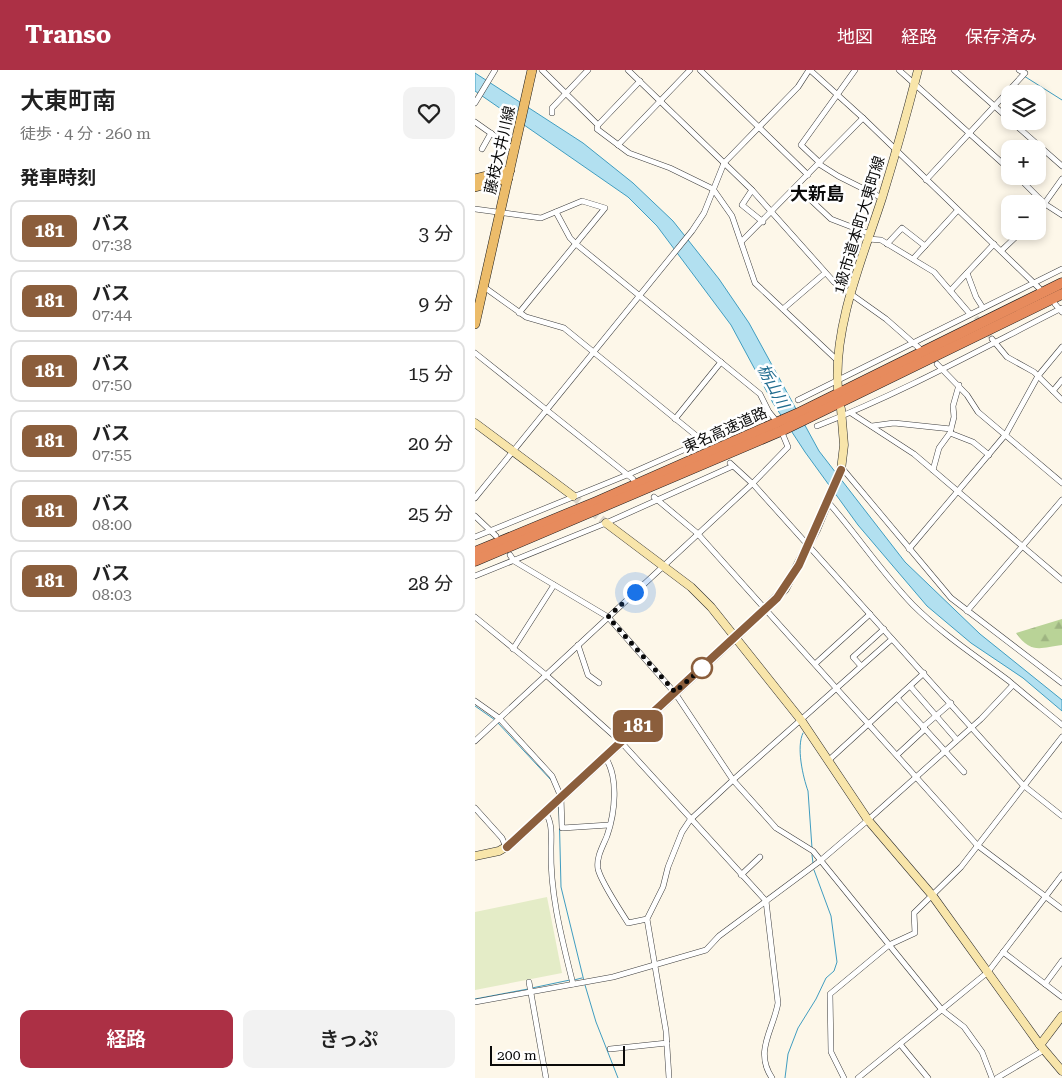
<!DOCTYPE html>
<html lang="ja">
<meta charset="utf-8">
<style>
:root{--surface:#fff;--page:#f2f2f2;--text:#222;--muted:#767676;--line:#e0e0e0;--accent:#ac3045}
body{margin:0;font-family:"Roboto Serif","Noto Sans JP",serif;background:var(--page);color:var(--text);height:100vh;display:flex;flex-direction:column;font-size:19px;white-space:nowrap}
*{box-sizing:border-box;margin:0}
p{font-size:16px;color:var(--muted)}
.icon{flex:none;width:28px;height:28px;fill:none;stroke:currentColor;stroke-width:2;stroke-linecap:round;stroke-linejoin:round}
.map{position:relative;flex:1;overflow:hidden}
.sheet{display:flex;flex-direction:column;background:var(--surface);width:475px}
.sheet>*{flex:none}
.badge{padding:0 10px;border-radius:8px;font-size:18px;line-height:32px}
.fabs{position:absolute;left:526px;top:15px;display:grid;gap:10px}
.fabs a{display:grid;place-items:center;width:45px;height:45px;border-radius:10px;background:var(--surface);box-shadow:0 2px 8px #0003;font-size:25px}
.scale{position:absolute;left:15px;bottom:12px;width:135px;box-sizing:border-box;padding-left:5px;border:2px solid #0a0a0a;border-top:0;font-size:14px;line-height:18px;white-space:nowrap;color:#0a0a0a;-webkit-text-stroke:4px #fff;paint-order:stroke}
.you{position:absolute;width:25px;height:25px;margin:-12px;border:4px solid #fff;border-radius:50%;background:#1a73e8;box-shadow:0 0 0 8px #1a73e833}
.map>.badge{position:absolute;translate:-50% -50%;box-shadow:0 0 0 2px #fff}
h2{padding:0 20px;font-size:19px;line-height:45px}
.round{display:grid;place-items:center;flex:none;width:52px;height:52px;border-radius:10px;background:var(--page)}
.overview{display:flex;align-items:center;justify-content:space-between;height:85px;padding:0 20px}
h1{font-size:24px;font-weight:600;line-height:38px}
.button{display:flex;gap:10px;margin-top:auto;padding:10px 20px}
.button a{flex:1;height:58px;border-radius:10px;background:var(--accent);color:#fff;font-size:20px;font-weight:600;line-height:58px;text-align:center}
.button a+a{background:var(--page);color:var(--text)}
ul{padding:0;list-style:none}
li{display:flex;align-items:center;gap:15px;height:62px;margin:0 10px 8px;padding:0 10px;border:2px solid var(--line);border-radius:10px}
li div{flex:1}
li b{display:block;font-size:19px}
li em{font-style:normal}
li .badge{min-width:55px;font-weight:700;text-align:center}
header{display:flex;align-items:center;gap:30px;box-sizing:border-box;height:70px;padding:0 25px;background:var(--accent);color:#fff}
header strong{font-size:24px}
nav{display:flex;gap:28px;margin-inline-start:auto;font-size:18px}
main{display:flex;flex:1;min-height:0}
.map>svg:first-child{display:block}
.forest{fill:url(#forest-firs)}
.pitch{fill:#e4ecc7}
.water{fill:#b2e0f0;stroke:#409dc0}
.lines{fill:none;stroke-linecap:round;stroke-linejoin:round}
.stream{stroke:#409dc0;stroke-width:1}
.street-tunnel{stroke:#d9d3c8;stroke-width:5;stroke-dasharray:5 2.5;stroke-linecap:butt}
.secondary-tunnel{stroke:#d9d3c8;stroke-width:8;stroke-dasharray:8 4;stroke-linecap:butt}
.street-casing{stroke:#3d3d3d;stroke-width:6}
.secondary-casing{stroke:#2c2c2c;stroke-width:9}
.primary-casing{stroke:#1b1b1b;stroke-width:10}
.highway-casing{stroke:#1b1b1b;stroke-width:11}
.street{stroke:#fff;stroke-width:5}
.secondary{stroke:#f8e5aa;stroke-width:8}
.primary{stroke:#ecbc6a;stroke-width:9}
.highway{stroke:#e78b5d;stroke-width:10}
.line-casing{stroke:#fff;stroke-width:11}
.line{stroke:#8b5e3c;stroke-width:8}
.walk{stroke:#0a0a0a;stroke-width:5;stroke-dasharray:0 9}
.stop-dot{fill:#fff;stroke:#8b5e3c;stroke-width:2.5}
.labels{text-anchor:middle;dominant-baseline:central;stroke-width:5;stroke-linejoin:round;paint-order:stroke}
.street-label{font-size:15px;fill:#0a0a0a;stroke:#fff}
.water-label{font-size:16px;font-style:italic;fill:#206c8f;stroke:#fff}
.quarter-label{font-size:18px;font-weight:bold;fill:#0a0a0a;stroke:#fff}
</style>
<header>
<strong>Transo</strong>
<nav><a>地図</a><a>経路</a><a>保存済み</a></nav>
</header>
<main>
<section class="sheet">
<div class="overview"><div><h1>大東町南</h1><p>徒歩 · 4 分 · 260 m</p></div><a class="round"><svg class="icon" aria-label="heart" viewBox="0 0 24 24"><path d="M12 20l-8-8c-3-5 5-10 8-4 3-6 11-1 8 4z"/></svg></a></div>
<h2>発車時刻</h2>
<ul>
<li><span class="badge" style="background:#8b5e3c;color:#fff">181</span><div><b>バス</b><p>07:38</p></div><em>3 分</em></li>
<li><span class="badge" style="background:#8b5e3c;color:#fff">181</span><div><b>バス</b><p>07:44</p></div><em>9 分</em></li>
<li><span class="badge" style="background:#8b5e3c;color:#fff">181</span><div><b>バス</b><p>07:50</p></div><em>15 分</em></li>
<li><span class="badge" style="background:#8b5e3c;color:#fff">181</span><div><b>バス</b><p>07:55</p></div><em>20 分</em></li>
<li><span class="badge" style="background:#8b5e3c;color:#fff">181</span><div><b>バス</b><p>08:00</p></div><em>25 分</em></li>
<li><span class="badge" style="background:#8b5e3c;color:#fff">181</span><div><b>バス</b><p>08:03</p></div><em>28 分</em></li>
</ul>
<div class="button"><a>経路</a><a>きっぷ</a></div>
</section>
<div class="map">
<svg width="587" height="1008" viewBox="0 0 587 1008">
<defs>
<pattern id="forest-firs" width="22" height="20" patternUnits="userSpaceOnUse" patternTransform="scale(1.25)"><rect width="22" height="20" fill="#b9d397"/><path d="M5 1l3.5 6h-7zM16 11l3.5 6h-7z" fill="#9eb481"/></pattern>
</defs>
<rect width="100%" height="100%" fill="#fdf7e9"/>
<!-- forest -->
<path class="forest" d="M 587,549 L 587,575 C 565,578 556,584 541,563 Z"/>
<!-- pitch -->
<polygon class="pitch" points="72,827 87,903 0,920 0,842"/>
<!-- water -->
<polygon class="water" points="0,3 108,73 158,113 198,151 244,209 274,253 344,381 430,492 505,564 587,630 587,641 548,608 496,573 452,536 383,455 330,382 298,333 256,255 182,156 153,127 0,21"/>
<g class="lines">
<!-- stream -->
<g class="stream">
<polyline points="549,6 587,30"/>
<polyline points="0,636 20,650"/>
<polyline points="23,653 76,710"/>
<path d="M 328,663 C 321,677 328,707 333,721 L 337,778"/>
<polyline points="84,736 86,817 109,911"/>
<polyline points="337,785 338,793"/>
<polyline points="99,910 107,908"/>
<polyline points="110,915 121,952 143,1008"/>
<polyline points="57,918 95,910"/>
<polyline points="0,929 53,919"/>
<polyline points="310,1008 313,984 323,958 341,929 351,908 359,901 362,892 356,846 339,800"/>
</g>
<!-- street-tunnel -->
<polyline class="street-tunnel" points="501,247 517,269"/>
<!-- secondary-tunnel -->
<polyline class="secondary-tunnel" points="98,426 131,453"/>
<defs>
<g id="street">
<polyline points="67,0 123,55 165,11"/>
<polyline points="153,0 277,120 359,212 411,249 444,278"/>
<polyline points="225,0 333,105"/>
<polyline points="335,0 388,48 564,218"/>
<polyline points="424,0 535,100"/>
<polyline points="479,0 535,50"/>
<polyline points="0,33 20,0"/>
<polyline points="77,43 77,38 113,0"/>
<polyline points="536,51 587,96"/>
<polyline points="0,52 34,76"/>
<polyline points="123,55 122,59 154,83 195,98 238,119 257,146 280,213 362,290"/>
<polyline points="143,75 215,0"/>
<polyline points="7,79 16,63"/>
<polyline points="345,93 326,75 380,0"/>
<polyline points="344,94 363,106 407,128"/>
<polyline points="542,106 570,134 587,145"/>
<polyline points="451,110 550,3 544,0"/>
<polyline points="322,117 356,149 395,164"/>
<polyline points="277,120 267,135 288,152"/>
<polyline points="0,139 66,148 107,131 130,138 44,243"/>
<polyline points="81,142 95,168 101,174 285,324 294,342 299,348"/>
<polyline points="562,144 587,109"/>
<polyline points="393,169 406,170 459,202 495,244"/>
<polyline points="267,171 388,48"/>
<polyline points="412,174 427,158 450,176"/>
<polyline points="526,181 547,161"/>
<polyline points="438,189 482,141"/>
<polyline points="492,203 501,227 508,238"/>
<polyline points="9,217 51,247 89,258 229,372"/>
<polyline points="476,220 519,174"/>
<polyline points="580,234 587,242"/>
<polyline points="308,239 350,203"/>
<polyline points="517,269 532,287 559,302 587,330"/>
<polyline points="0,283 158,409"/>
<polyline points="462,294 492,325 503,342 587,413"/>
<polyline points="578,321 587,310"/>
<polyline points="323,330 587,199"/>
<polyline points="376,343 439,384 587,510"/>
<polyline points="200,349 246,292"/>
<path d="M 342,356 C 427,323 506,279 587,238"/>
<polyline points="397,356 419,353 476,359"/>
<polyline points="475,363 498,372 514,385"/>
<polyline points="255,393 279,415 548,715 587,746"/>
<polyline points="367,398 476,528 587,613"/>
<polyline points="458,400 464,378 475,363 479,347 478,336 484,315"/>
<polyline points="179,427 222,463 502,775 587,839"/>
<polyline points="0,428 217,161 229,143 249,93 323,17 334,0"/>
<path d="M 353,432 C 383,466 407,503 438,535 C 467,564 501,586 534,611 C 551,626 569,640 587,655"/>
<polyline points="0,446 21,466"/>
<polyline points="0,467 152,405 294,342"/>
<polyline points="434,479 531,364 563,306 587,277"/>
<polyline points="35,485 39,491 133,547 200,623 258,710 301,758 338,781 467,940 489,957 507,982 517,1008"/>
<polyline points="0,506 131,453 258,396"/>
<polyline points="492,541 587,430"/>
<path d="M 0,547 L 71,605 L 146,672 L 291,831 L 303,933 C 298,961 279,981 297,1008"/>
<polyline points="103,575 113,605 124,613"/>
<polyline points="38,579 79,515"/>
<polyline points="340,594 395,544"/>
<polyline points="386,596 378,587 409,559"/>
<polyline points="435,616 482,670"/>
<polyline points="422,628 489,702"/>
<polyline points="0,631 24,648 77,706 86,727 87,758 134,755"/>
<polyline points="448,657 476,633"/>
<polyline points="0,671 278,413 313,377 308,365"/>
<polyline points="422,685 450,659"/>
<path d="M 130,687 C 144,707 140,743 132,766 C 128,776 121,787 123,799 C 126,812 145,840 153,853 L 172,849"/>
<polyline points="354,690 449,603"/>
<polyline points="0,738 27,768 31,777"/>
<path d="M 70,742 C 78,753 76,766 76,779 C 75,825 87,869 98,914"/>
<polyline points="266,805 285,787"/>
<polyline points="528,882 587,927"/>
<polyline points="54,912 71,1008"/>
<polyline points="570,914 587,891"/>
<polyline points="0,932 138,907 231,880 244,866 345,791 393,750 506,649 538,615"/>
<polyline points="425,974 453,1008"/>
<polyline points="135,979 192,973"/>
<polyline points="194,1008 191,961 172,849 188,817 193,797 207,762 215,750 258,710 417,569"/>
<polyline points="369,1008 356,982 355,924 414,875 440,863 439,843 486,797 587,667"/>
<polyline points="383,1008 513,902 587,805"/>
<polyline points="522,1008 569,980"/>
</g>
<g id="secondary">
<path d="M 363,319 C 358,256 388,187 407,128 C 420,86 432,43 443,0"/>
<polyline points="0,353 98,426"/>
<polyline points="131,453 216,517 236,537 326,650 393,750 457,825 565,975 587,1001"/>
<polyline points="0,786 24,781 36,774 261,567 310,519 341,460 366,400 369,375 366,339"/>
<polyline points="565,975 587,946"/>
</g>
<g id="primary">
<polyline points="0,109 35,100"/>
<polyline points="0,117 33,108"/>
<polyline points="0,254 57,0"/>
</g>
<g id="highway">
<polyline points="0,482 121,432 326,342 587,213"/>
<polyline points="0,491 308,360 587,224"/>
</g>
</defs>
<!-- street casing -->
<use href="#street" class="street-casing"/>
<!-- secondary casing -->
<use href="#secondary" class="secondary-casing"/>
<!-- primary casing -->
<use href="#primary" class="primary-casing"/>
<!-- highway casing -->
<use href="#highway" class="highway-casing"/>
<!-- street -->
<use href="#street" class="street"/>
<!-- secondary -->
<use href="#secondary" class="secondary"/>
<!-- primary -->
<use href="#primary" class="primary"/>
<!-- highway -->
<use href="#highway" class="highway"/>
</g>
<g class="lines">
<defs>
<polyline id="line" points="32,777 302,528 324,495 366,400"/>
</defs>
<!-- line casing -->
<use href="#line" class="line-casing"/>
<!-- line -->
<use href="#line" class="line"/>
<!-- walk -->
<polyline class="walk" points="160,522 133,547 200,622 227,598"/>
</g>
<!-- markers -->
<circle class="stop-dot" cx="227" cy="598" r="10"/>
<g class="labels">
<!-- street labels -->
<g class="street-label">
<text transform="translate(25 80) rotate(-77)">藤枝大井川線</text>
<text transform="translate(384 155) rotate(-73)">1級市道本町大東町線</text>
<text transform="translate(250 360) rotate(-24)">東名高速道路</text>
</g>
<!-- water labels -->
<g class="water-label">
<text transform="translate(298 316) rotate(62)">栃山川</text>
</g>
<!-- quarter labels -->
<g class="quarter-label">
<text x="342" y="123">大新島</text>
</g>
</g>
</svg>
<div class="fabs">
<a><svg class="icon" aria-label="layers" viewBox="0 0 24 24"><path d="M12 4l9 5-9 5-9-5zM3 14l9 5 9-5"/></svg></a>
<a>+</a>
<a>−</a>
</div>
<div class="scale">200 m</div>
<div class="you" style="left:160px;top:522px"></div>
<b class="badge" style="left:163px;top:656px;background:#8b5e3c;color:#fff">181</b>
</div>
</main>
